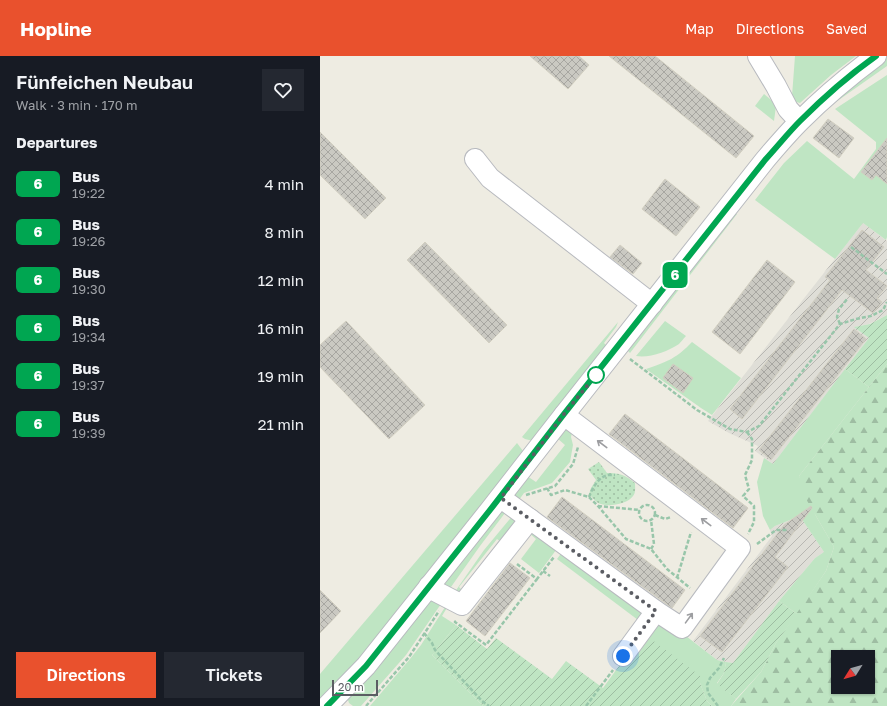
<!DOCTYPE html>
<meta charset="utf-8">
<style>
:root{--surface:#171b24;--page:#242831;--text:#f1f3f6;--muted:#9ea1a6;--accent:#e9512d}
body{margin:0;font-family:"Golos Text",sans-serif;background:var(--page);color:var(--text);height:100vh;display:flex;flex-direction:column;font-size:15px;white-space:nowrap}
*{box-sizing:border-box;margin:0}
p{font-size:13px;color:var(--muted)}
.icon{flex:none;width:22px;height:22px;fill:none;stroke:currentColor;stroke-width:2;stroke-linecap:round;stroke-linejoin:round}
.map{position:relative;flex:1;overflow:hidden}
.details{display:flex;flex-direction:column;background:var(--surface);width:320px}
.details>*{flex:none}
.badge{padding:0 8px;border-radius:6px;font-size:14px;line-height:26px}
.needle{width:26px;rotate:233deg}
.tools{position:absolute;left:511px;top:594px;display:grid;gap:8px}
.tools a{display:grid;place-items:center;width:44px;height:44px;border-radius:0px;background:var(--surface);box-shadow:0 1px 3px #0004;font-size:20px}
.scale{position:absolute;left:12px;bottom:10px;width:46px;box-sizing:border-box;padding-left:4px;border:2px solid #5b5d63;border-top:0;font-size:11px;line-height:14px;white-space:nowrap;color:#5b5d63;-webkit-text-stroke:3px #fff;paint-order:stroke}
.you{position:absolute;width:20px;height:20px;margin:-10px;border:3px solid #fff;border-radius:50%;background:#1a73e8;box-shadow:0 0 0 6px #1a73e833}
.map>.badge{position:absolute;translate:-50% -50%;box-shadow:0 0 0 2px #fff}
h2{padding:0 16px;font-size:15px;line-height:36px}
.round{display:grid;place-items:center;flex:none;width:42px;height:42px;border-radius:0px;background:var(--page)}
.overview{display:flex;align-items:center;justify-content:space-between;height:68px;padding:0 16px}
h1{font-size:19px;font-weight:600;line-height:30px}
.action{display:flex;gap:8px;margin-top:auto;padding:8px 16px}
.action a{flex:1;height:46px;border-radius:0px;background:var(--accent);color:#fff;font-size:16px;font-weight:600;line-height:46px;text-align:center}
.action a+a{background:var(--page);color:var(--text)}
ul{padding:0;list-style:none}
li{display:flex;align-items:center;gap:12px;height:48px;padding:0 16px}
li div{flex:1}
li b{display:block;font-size:15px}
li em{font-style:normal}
li .badge{min-width:44px;font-weight:700;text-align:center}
header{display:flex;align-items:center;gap:24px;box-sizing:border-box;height:56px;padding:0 20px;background:var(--accent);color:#fff}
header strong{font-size:19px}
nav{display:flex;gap:22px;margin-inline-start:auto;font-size:14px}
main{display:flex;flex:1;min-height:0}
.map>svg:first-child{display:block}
.industrial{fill:url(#industrial-furrows)}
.grass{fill:#bfe5c3}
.forest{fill:url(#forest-firs);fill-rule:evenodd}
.park{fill:url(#park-dots)}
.garden{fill:url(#garden-furrows)}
.building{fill:url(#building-cross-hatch);stroke:#d2cfc1}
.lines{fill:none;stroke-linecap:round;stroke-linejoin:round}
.minor-casing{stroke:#b8babf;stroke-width:22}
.path{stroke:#98c6aa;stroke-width:2.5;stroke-dasharray:4 2;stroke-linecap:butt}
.minor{stroke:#fff;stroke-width:20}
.oneway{stroke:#9d9ea1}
.line-casing{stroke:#fff;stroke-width:9}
.line{stroke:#00a651;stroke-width:6}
.walk{stroke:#5b5d63;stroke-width:4;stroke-dasharray:0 7.2}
.stop-dot{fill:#fff;stroke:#00a651;stroke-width:2}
</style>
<header>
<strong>Hopline</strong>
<nav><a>Map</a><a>Directions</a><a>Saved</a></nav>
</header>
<main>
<section class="details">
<div class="overview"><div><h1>Fünfeichen Neubau</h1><p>Walk · 3 min · 170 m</p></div><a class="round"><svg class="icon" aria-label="heart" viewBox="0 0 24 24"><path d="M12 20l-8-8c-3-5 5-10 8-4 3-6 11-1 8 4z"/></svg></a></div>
<h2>Departures</h2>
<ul>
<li><span class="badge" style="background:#00a651;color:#fff">6</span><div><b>Bus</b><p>19:22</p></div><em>4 min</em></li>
<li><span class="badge" style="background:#00a651;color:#fff">6</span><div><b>Bus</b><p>19:26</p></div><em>8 min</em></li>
<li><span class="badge" style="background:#00a651;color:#fff">6</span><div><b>Bus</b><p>19:30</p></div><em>12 min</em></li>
<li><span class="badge" style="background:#00a651;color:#fff">6</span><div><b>Bus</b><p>19:34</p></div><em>16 min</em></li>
<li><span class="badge" style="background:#00a651;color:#fff">6</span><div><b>Bus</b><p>19:37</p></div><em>19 min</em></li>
<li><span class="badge" style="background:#00a651;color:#fff">6</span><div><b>Bus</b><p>19:39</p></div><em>21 min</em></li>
</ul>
<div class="action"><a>Directions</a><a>Tickets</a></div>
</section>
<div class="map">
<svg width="567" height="650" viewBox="0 0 567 650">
<defs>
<pattern id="industrial-furrows" width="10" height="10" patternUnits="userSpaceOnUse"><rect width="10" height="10" fill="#dfded7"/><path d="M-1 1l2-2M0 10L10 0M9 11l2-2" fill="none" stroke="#b8b7b2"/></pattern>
<pattern id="forest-firs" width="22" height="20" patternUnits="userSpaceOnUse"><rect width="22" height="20" fill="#bfe5c3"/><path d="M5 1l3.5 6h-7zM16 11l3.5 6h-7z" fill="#9ebda2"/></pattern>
<pattern id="park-dots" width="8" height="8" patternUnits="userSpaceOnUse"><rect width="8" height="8" fill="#bfe5c3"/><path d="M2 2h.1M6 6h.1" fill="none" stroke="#9ebda2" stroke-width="1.8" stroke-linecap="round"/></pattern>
<pattern id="garden-furrows" width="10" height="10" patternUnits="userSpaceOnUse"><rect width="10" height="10" fill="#bfe5c3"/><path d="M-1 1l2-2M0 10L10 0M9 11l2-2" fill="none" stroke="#9ebda2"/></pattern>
<pattern id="building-cross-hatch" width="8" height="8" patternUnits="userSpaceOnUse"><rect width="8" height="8" fill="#cac9c2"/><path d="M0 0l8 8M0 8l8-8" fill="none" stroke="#a7a6a1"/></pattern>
</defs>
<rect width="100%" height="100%" fill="#eeece2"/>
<!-- industrial -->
<g class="industrial">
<polygon points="543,167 567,185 567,259 549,268 535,271 549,282 453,408 435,395 438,390 409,377 388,365"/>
<polygon points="479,459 504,496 495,502 459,545 413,607 406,606 397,604 373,585 452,480 450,474 455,470 470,464"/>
</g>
<!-- grass -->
<g class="grass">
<path d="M 475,0 L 536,0 L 511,19 L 480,47 C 475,46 473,44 472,40 Z"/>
<polygon points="567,0 567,10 513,48 537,23"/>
<polygon points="567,19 567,181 566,184 543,167 515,203 435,144 464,107 487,85 534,123 556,93 556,86 515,53"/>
<polygon points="444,38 450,43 456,50 454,65 435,50"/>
<polygon points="413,157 417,158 310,297 307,294"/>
<path d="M 345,265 L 366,280 C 363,283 361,286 359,288 C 347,296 330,302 316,300 Z"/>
<polygon points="298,266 296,271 284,287 288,291 213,385 205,383 202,381"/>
<path d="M 372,286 L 421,322 L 392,359 L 381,352 L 326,313 C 347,306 357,302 372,286 Z"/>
<polygon points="525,313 549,331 479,420 496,460 514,491 506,515 477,558 459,545 495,502 504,496 479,459 470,464 455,470 450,474 443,460 437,426 444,402 453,408"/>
<polygon points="246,372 253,372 251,381 253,389 250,406 232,427 204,437 196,448 191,440 207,420 216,426 245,389 237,382"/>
<polygon points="197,387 203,395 200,398 202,402 40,604 0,647 0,618"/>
<polygon points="188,453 160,490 126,538 119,530 179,454"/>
<polygon points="194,458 200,464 186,490 177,483 139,531 143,535 132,540 164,494"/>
<polygon points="214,472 239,490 219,517 201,503 216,483 208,476"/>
<polygon points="243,495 324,556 322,567 237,503"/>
<polygon points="109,543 123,545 86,599 41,650 33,650 29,647 27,641"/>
<polygon points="127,548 128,550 122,560 136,569 112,599 163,650 50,650 90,603 101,589"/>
<polygon points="337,570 353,570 397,604 406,606 404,617 397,627 416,643 411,650 392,650 387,645 380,627 323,577"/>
</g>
<!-- forest -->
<path class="forest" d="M 567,308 L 567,650 L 411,650 L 441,616 L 456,587 L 506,515 L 514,491 L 482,436 L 479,420 ZM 518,601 L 548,601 L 548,631 L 518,631 Z"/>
<!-- park -->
<path class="park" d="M 279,406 L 287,417 C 300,417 305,419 315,427 C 315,431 316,437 313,440 C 308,448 289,451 281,448 C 276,447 272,441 269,438 L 271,432 L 276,424 L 268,413 Z"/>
<!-- garden -->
<g class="garden">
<polygon points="567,259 567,308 549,331 525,313 549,282 534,271 550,268"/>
<polygon points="459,545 477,558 456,587 441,616 416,643 397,628 404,617 406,606 413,607"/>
<polygon points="136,569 167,593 176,582 232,623 246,605 283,632 323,577 383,622 380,627 387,645 392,650 163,650 112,599"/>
</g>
<!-- building -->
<g class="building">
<polygon points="210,0 259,0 269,9 248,33"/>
<polygon points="289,0 335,0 434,80 416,102"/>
<polygon points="508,63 534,82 519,102 493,82"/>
<polygon points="0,76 66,142 45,163 0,119"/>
<polygon points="567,82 567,128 556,119 552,124 541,116"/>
<polygon points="345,123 380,151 356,180 322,153"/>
<polygon points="542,174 564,191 546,214 567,230 557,242 562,246 553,257 522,234 422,363 410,353 510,224 505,221"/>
<polygon points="105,186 187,269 169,287 87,204"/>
<polygon points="300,189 322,207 313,218 290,201"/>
<polygon points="447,204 475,226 420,298 392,276"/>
<polygon points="26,265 105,349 69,383 0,311 0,289"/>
<polygon points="534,273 546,283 451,404 439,394"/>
<polygon points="353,308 373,322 363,337 343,322"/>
<polygon points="305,358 428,452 413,472 289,378"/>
<polygon points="242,441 365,534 352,552 227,461"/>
<polygon points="491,450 492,452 455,501 468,511 402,596 380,580 464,469"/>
<polygon points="190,507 210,522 165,580 146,565"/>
<polygon points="0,534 21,555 0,577"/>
</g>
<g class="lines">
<defs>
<g id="minor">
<polyline points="438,0 456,30 468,53 479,65"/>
<polyline points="155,103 170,122 332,248"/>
<polyline points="181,442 336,555 362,572 420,492 244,359"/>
<polyline points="109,530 115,535 142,549 210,463"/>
<polyline points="303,600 336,555"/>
<path d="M 7,650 L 46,610 L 170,454 L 244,359 L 445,104 C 456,91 468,77 480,65 C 504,41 529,20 556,0"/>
</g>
</defs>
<!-- minor casing -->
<use href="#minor" class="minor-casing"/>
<!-- path -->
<g class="path">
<polyline points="531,191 567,218"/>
<polyline points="520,268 517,261 519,253 528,242"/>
<polyline points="310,303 377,354 410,373 427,376 439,370 520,268 536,263 551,260 563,254 567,246"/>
<polyline points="427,376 432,383 432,404 425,419 429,433 423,440 434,450 434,466 428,478"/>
<polyline points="227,432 231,439 245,434 269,441 278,450 306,483 331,493 347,513 370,532"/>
<polyline points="206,439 235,430 253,408 258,391"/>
<path d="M 269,441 C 272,433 278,421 288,419 C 290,419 293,419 295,419"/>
<circle cx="327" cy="457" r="8"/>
<polyline points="278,450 320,454"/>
<polyline points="335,459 345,463 351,461"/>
<polyline points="437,488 456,474 467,474"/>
<polyline points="331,493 334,488 331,464"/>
<polyline points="197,508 217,523 234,501"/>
<polyline points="223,515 230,520"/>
<polyline points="357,522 371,476"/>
<polyline points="136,565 135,566 166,589 217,523"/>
<polyline points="104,577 112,587 115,594 162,645 169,650"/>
<polyline points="46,650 89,601 119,555"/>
<polyline points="266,650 293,614"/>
<polyline points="398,650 388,637 387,629 390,622 399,612 404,602"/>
</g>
<!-- minor -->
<use href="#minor" class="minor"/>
</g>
<!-- one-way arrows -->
<defs><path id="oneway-shaft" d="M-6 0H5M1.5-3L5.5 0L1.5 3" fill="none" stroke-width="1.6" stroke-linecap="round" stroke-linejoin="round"/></defs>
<g class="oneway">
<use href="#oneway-shaft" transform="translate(282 388) rotate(-143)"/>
<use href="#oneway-shaft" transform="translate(386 466) rotate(-143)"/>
<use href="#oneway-shaft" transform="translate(369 562) rotate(-54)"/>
</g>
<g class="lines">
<defs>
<path id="line" d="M 7,650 L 46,610 L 170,454 L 244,358 L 445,104 C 457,91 468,77 480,65 C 504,41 529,19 556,0"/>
</defs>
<!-- line casing -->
<use href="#line" class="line-casing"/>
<!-- line -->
<use href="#line" class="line"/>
<!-- walk -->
<polyline class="walk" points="276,319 244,358 181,442 336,555 303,600"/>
</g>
<!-- markers -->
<circle class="stop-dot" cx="276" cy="319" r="8"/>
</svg>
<div class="tools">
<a><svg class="needle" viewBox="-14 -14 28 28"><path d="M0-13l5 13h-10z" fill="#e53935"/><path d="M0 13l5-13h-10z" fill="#9ea1a6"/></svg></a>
</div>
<div class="scale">20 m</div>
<div class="you" style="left:303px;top:600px"></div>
<b class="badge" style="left:355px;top:219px;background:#00a651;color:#fff">6</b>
</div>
</main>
